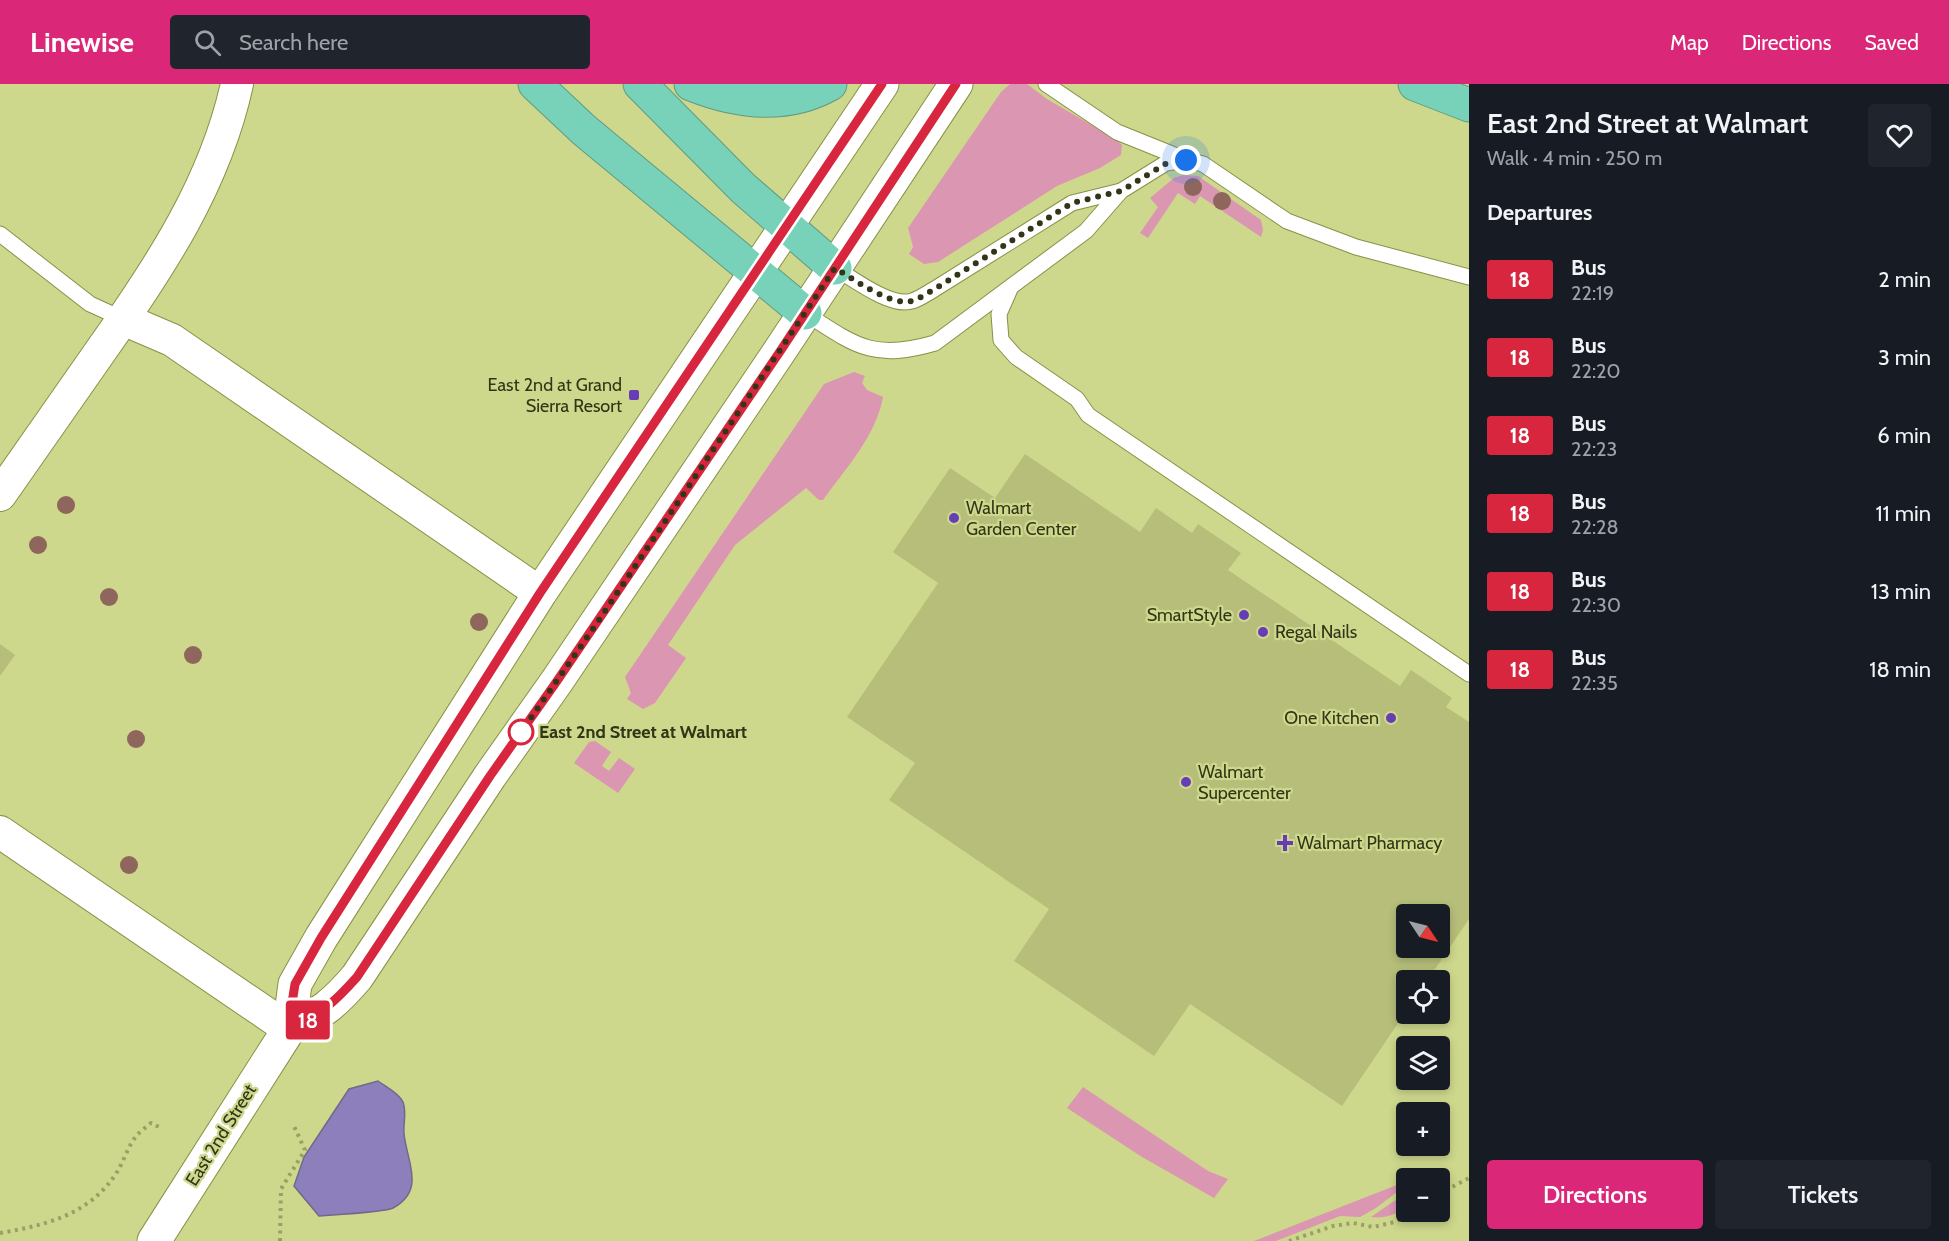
<!DOCTYPE html>
<meta charset="utf-8">
<style>
:root{--surface:#171b24;--page:#20242c;--text:#f1f3f6;--muted:#9ea1a6;--accent:#db2777}
body{margin:0;font-family:Cabin,sans-serif;background:var(--page);color:var(--text);height:100vh;display:flex;flex-direction:column;font-size:22px;white-space:nowrap}
*{box-sizing:border-box;margin:0}
p{font-size:20px;color:var(--muted)}
.icon{flex:none;width:33px;height:33px;fill:none;stroke:currentColor;stroke-width:2;stroke-linecap:round;stroke-linejoin:round}
.map{position:relative;flex:1;overflow:hidden}
.details{display:flex;flex-direction:column;background:var(--surface);width:480px}
.details>*{flex:none}
.badge{padding:0 12px;border-radius:4px;font-size:21px;line-height:39px}
.needle{width:39px;rotate:125deg}
.controls{position:absolute;left:1396px;top:820px;display:grid;gap:12px}
.controls a{display:grid;place-items:center;width:54px;height:54px;border-radius:6px;background:var(--surface);box-shadow:0 3px 9px #0003;font-size:30px}
.you{position:absolute;width:30px;height:30px;margin:-15px;border:4px solid #fff;border-radius:50%;background:#1a73e8;box-shadow:0 0 0 9px #1a73e833}
.map>.badge{position:absolute;translate:-50% -50%;box-shadow:0 0 0 3px #fff}
h2{padding:0 18px;font-size:22px;line-height:54px}
.round{display:grid;place-items:center;flex:none;width:63px;height:63px;border-radius:6px;background:var(--page)}
.head{display:flex;align-items:center;justify-content:space-between;height:102px;padding:0 18px}
h1{font-size:28px;font-weight:600;line-height:45px}
.primary-button{display:flex;gap:12px;margin-top:auto;padding:12px 18px}
.primary-button a{flex:1;height:69px;border-radius:6px;background:var(--accent);color:#fff;font-size:24px;font-weight:600;line-height:69px;text-align:center}
.primary-button a+a{background:var(--page);color:var(--text)}
ul{padding:0;list-style:none}
li{display:flex;align-items:center;gap:18px;height:78px;padding:0 18px}
li div{flex:1}
li b{display:block;font-size:22px}
li em{font-style:normal}
li .badge{min-width:66px;font-weight:700;text-align:center}
header{display:flex;align-items:center;gap:36px;box-sizing:border-box;height:84px;padding:0 30px;background:var(--accent);color:#fff}
header strong{font-size:28px}
nav{display:flex;gap:33px;margin-inline-start:auto;font-size:21px}
.search{width:420px;height:54px;background:var(--page);display:flex;align-items:center;gap:15px;box-sizing:border-box;padding:0 21px;border-radius:6px;color:var(--muted);font-size:22px}
main{display:flex;flex:1;min-height:0}
.map>svg:first-child{display:block}
.green{fill:#db96b1}
.water{fill:#8d7fbb;stroke:#72698a;stroke-width:1.5}
.building{fill:#b6be7a;fill-rule:evenodd}
.lines{fill:none;stroke-linecap:round;stroke-linejoin:round}
.lane-casing{stroke:#899147;stroke-width:17}
.street-casing{stroke:#899147;stroke-width:34}
.secondary-casing{stroke:#899147;stroke-width:35}
.highway-casing{stroke:#609b80;stroke-width:35}
.path{stroke:#98a064;stroke-width:4;stroke-dasharray:3 4.5;stroke-linecap:butt}
.lane{stroke:#fff;stroke-width:15}
.street{stroke:#fff;stroke-width:32}
.secondary{stroke:#fff;stroke-width:33}
.highway{stroke:#78d2b9;stroke-width:33}
.tree{fill:#8f665c}
.line-casing{stroke:#fff;stroke-width:14}
.line{stroke:#d7263d;stroke-width:9}
.walk{stroke:#323517;stroke-width:6;stroke-dasharray:0 10.8}
.poi-dot{fill:#673db5;stroke:#ced88c;stroke-width:2}
.stop-dot{fill:#fff;stroke:#d7263d;stroke-width:3}
.labels{text-anchor:middle;dominant-baseline:central;stroke-width:4.5;stroke-linejoin:round;paint-order:stroke}
.poi-label{font-size:18px;fill:#323517;stroke:#ced88c;text-anchor:start}
.stop-label{font-size:18px;font-weight:bold;fill:#323517;stroke:#ced88c;text-anchor:start}
.street-label{font-size:18px;fill:#323517;stroke:#ced88c}
</style>
<header>
<strong>Linewise</strong>
<div class="search"><svg class="icon" aria-label="search" viewBox="0 0 24 24"><circle cx="10" cy="10" r="6"/><path d="M15 15l6 6"/></svg>Search here</div>
<nav><a>Map</a><a>Directions</a><a>Saved</a></nav>
</header>
<main>
<div class="map">
<svg width="1469" height="1157" viewBox="0 0 1469 1157">
<rect width="100%" height="100%" fill="#ced88c"/>
<!-- green -->
<g class="green">
<polygon points="1010,0 1027,0 1047,15 1117,56 1122,61 1121,71 1100,84 1057,102 938,178 924,180 909,170 913,163 908,144 1001,8"/>
<polygon points="1183,91 1198,92 1261,136 1263,146 1261,153 1200,112 1195,120 1178,109 1148,154 1140,149 1158,123 1150,114 1174,94"/>
<path d="M 854,288 L 865,292 L 862,299 L 867,306 L 883,313 C 876,352 846,384 823,416 L 819,416 L 806,404 L 735,461 L 668,561 L 686,574 L 655,619 L 643,625 L 627,615 L 631,609 L 625,593 L 824,300 Z"/>
<polygon points="595,657 611,668 602,682 609,687 619,674 635,685 618,709 574,679 589,658"/>
<polygon points="1083,1003 1208,1087 1228,1095 1214,1114 1142,1073 1067,1024"/>
<polygon points="1407,1097 1407,1103 1397,1108 1376,1124 1360,1133 1340,1132 1276,1157 1254,1157"/>
<path d="M 1407,1108 L 1407,1124 C 1395,1130 1385,1135 1371,1133 Z"/>
</g>
<!-- water -->
<path class="water" d="M 378,997 C 386,1003 399,1009 403,1018 C 407,1029 403,1039 404,1050 C 407,1078 426,1106 393,1124 C 386,1128 331,1131 319,1132 L 294,1102 L 304,1073 L 349,1005 Z"/>
<!-- building -->
<g class="building">
<path d="M 1025,370 L 1140,448 L 1156,424 L 1192,449 L 1198,440 L 1241,469 L 1228,486 L 1400,602 L 1411,586 L 1452,614 L 1446,623 L 1469,638 L 1469,835 L 1427,897 L 1407,897 L 1407,926 L 1342,1022 L 1190,920 L 1154,972 L 1014,877 L 1049,825 L 889,716 L 915,679 L 847,633 L 938,499 L 893,468 L 950,384 L 995,414 ZM 1407,831 L 1440,831 L 1440,864 L 1407,864 Z"/>
<polygon points="0,560 15,571 0,592"/>
</g>
<g class="lines">
<defs>
<g id="lane">
<polyline points="1046,0 1117,48 1184,75"/>
<polyline points="0,150 90,220 123,235"/>
<path d="M 835,184 C 852,194 891,224 912,217 C 919,215 926,210 933,206 L 1072,119 L 1121,107"/>
<polyline points="1010,205 999,230 1001,256 1016,273 1077,315 1088,331 1469,590"/>
<path d="M 805,229 C 856,262 873,277 935,259 L 1086,147 L 1121,107 L 1166,79 L 1187,76 L 1203,80 L 1287,137 L 1356,163 L 1469,193"/>
</g>
<g id="street">
<polyline points="123,235 172,256 540,509"/>
<path d="M 0,411 C 34,362 68,314 102,265 C 160,183 215,100 237,0"/>
<polyline points="0,748 289,945"/>
</g>
<g id="secondary">
<path d="M 289,945 C 321,930 334,920 357,893 L 490,692 L 557,597 L 781,265 L 956,0"/>
<polyline points="154,1157 289,945 295,900 321,854 540,509 882,0"/>
</g>
<g id="highway">
<polyline points="535,0 584,46 805,229"/>
<polyline points="640,0 743,104 835,184"/>
<path d="M 691,0 C 736,18 786,25 830,0"/>
<polyline points="1415,0 1469,21"/>
</g>
</defs>
<!-- lane casing -->
<use href="#lane" class="lane-casing"/>
<!-- street casing -->
<use href="#street" class="street-casing"/>
<!-- secondary casing -->
<use href="#secondary" class="secondary-casing"/>
<!-- highway casing -->
<use href="#highway" class="highway-casing"/>
<!-- path -->
<g class="path">
<polyline points="1440,1111 1450,1104 1469,1094"/>
<path d="M 0,1149 C 46,1141 90,1131 117,1088 C 124,1077 128,1062 137,1051 C 141,1047 146,1043 151,1039 L 159,1043"/>
<polyline points="280,1157 281,1105 305,1066 293,1040"/>
<polyline points="1289,1157 1333,1142 1353,1139 1373,1143 1395,1138 1416,1128"/>
</g>
<!-- lane -->
<use href="#lane" class="lane"/>
<!-- street -->
<use href="#street" class="street"/>
<!-- secondary -->
<use href="#secondary" class="secondary"/>
<!-- highway -->
<use href="#highway" class="highway"/>
</g>
<!-- trees -->
<g class="tree">
<circle cx="1193" cy="103" r="9"/>
<circle cx="1222" cy="117" r="9"/>
<circle cx="66" cy="421" r="9"/>
<circle cx="38" cy="461" r="9"/>
<circle cx="109" cy="513" r="9"/>
<circle cx="479" cy="538" r="9"/>
<circle cx="193" cy="571" r="9"/>
<circle cx="136" cy="655" r="9"/>
<circle cx="129" cy="781" r="9"/>
</g>
<g class="lines">
<defs>
<path id="line" d="M 882,0 L 540,509 L 321,854 L 295,900 L 288,945 C 321,930 333,920 357,893 L 490,692 L 557,597 L 781,266 L 956,0"/>
</defs>
<!-- line casing -->
<use href="#line" class="line-casing"/>
<!-- line -->
<use href="#line" class="line"/>
<!-- walk -->
<path class="walk" d="M 521,648 L 517,654 L 597,539 L 835,184 C 852,194 891,223 912,217 C 919,215 926,210 933,206 L 1072,119 L 1121,107 L 1167,79 L 1186,76"/>
</g>
<!-- markers -->
<g class="poi-dot">
<rect x="628" y="305" width="12" height="12" rx="3"/>
<circle cx="954" cy="434" r="6"/>
<circle cx="1244" cy="531" r="6"/>
<circle cx="1263" cy="548" r="6"/>
<circle cx="1391" cy="634" r="6"/>
<circle cx="1186" cy="698" r="6"/>
<path d="M1282 750h6v6h6v6h-6v6h-6v-6h-6v-6h6z"/>
</g>
<circle class="stop-dot" cx="521" cy="648" r="12"/>
<g class="labels">
<!-- poi labels -->
<g class="poi-label">
<text x="622" y="301" text-anchor="end">East 2nd at Grand<tspan x="622" dy="21">Sierra Resort</tspan></text>
<text x="966" y="424">Walmart<tspan x="966" dy="21">Garden Center</tspan></text>
<text x="1232" y="531" text-anchor="end">SmartStyle</text>
<text x="1275" y="548">Regal Nails</text>
<text x="1379" y="634" text-anchor="end">One Kitchen</text>
<text x="1198" y="688">Walmart<tspan x="1198" dy="21">Supercenter</tspan></text>
<text x="1297" y="759">Walmart Pharmacy</text>
</g>
<!-- stop labels -->
<g class="stop-label">
<text x="539" y="648">East 2nd Street at Walmart</text>
</g>
<!-- street labels -->
<g class="street-label">
<text transform="translate(221 1051) rotate(-58)">East 2nd Street</text>
</g>
</g>
</svg>
<div class="controls">
<a><svg class="needle" viewBox="-14 -14 28 28"><path d="M0-13l5 13h-10z" fill="#e53935"/><path d="M0 13l5-13h-10z" fill="#9ea1a6"/></svg></a>
<a><svg class="icon" aria-label="locate" viewBox="0 0 24 24"><circle cx="12" cy="12" r="6"/><path d="M12 2v4M12 18v4M2 12h4M18 12h4"/></svg></a>
<a><svg class="icon" aria-label="layers" viewBox="0 0 24 24"><path d="M12 4l9 5-9 5-9-5zM3 14l9 5 9-5"/></svg></a>
<a>+</a>
<a>−</a>
</div>
<div class="you" style="left:1186px;top:76px"></div>
<b class="badge" style="left:308px;top:936px;background:#d7263d;color:#fff">18</b>
</div>
<section class="details">
<div class="head"><div><h1>East 2nd Street at Walmart</h1><p>Walk · 4 min · 250 m</p></div><a class="round"><svg class="icon" aria-label="heart" viewBox="0 0 24 24"><path d="M12 20l-8-8c-3-5 5-10 8-4 3-6 11-1 8 4z"/></svg></a></div>
<h2>Departures</h2>
<ul>
<li><span class="badge" style="background:#d7263d;color:#fff">18</span><div><b>Bus</b><p>22:19</p></div><em>2 min</em></li>
<li><span class="badge" style="background:#d7263d;color:#fff">18</span><div><b>Bus</b><p>22:20</p></div><em>3 min</em></li>
<li><span class="badge" style="background:#d7263d;color:#fff">18</span><div><b>Bus</b><p>22:23</p></div><em>6 min</em></li>
<li><span class="badge" style="background:#d7263d;color:#fff">18</span><div><b>Bus</b><p>22:28</p></div><em>11 min</em></li>
<li><span class="badge" style="background:#d7263d;color:#fff">18</span><div><b>Bus</b><p>22:30</p></div><em>13 min</em></li>
<li><span class="badge" style="background:#d7263d;color:#fff">18</span><div><b>Bus</b><p>22:35</p></div><em>18 min</em></li>
</ul>
<div class="primary-button"><a>Directions</a><a>Tickets</a></div>
</section>
</main>
